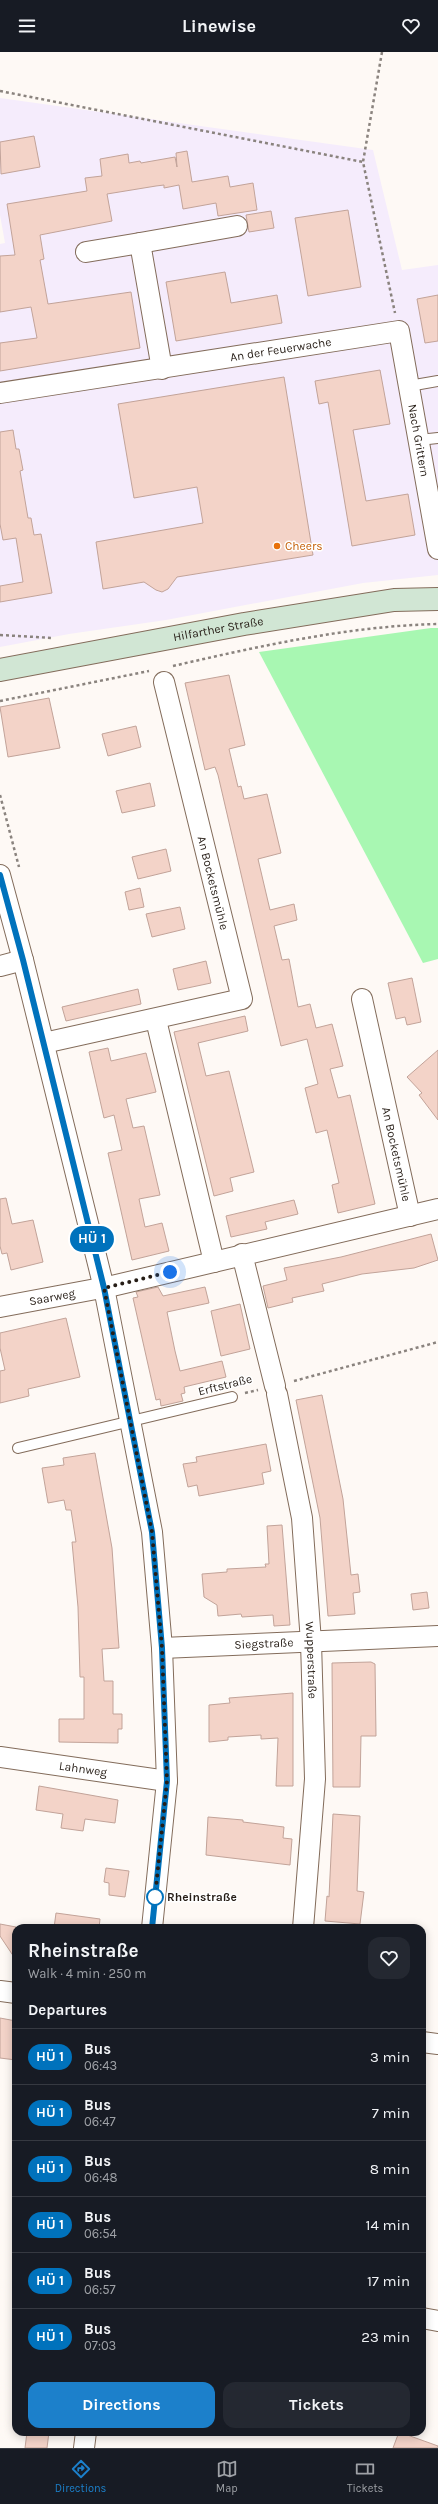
<!DOCTYPE html>
<meta charset="utf-8">
<style>
:root{--surface:#171b24;--page:#242831;--text:#f1f3f6;--muted:#9ea1a6;--line:#363941;--accent:#1c80cb}
body{margin:0;font-family:Karla,sans-serif;background:var(--page);color:var(--text);height:100vh;display:flex;flex-direction:column;font-size:15px;white-space:nowrap}
*{box-sizing:border-box;margin:0}
p{font-size:13px;color:var(--muted)}
.icon{flex:none;width:22px;height:22px;fill:none;stroke:currentColor;stroke-width:2;stroke-linecap:round;stroke-linejoin:round}
.map{position:relative;flex:1;overflow:hidden}
.panel{position:absolute;left:12px;top:1872px;width:414px;height:512px;display:flex;flex-direction:column;background:var(--surface);border-radius:12px;box-shadow:0 2px 10px #0003}
.panel>*{flex:none}
.badge{padding:0 8px;border-radius:13px;font-size:14px;line-height:26px}
.you{position:absolute;width:20px;height:20px;margin:-10px;border:3px solid #fff;border-radius:50%;background:#1a73e8;box-shadow:0 0 0 6px #1a73e833}
.map>.badge{position:absolute;translate:-50% -50%;box-shadow:0 0 0 2px #fff}
h2{padding:0 16px;font-size:15px;line-height:36px}
.round{display:grid;place-items:center;flex:none;width:42px;height:42px;border-radius:12px;background:var(--page)}
.overview{display:flex;align-items:center;justify-content:space-between;height:68px;padding:0 16px}
h1{font-size:19px;font-weight:700;line-height:30px}
.action{display:flex;gap:8px;margin-top:auto;padding:8px 16px}
.action a{flex:1;height:46px;border-radius:12px;background:var(--accent);color:#fff;font-size:16px;font-weight:700;line-height:46px;text-align:center}
.action a+a{background:var(--page);color:var(--text)}
ul{padding:0;list-style:none}
li{display:flex;align-items:center;gap:12px;height:56px;padding:0 16px;border-top:1px solid var(--line)}
li div{flex:1}
li b{display:block;font-size:15px}
li em{font-style:normal}
li .badge{min-width:44px;font-weight:700;text-align:center}
header{display:flex;justify-content:space-between;align-items:center;height:52px;padding:0 16px;background:var(--surface);font-size:18px;font-weight:700}
.tabs{display:flex;justify-content:space-around;align-items:center;height:56px;border-top:1px solid var(--line);background:var(--surface);font-size:11px;color:var(--muted)}
.tabs a{display:grid;justify-items:center;gap:2px}
.tabs .active{color:var(--accent)}
.map>svg:first-child{display:block}
.commercial{fill:#f5ecfc}
.green{fill:#a8f7b2}
.building{fill:#f3d3c8;stroke:#c2a399}
.lines{fill:none;stroke-linecap:round;stroke-linejoin:round}
.lane-casing{stroke:#836c5b;stroke-width:12}
.street-casing{stroke:#836c5b;stroke-width:22}
.secondary-casing{stroke:#836c5b;stroke-width:24}
.path{stroke:#8a837e;stroke-width:2.5;stroke-dasharray:3 3;stroke-linecap:butt}
.lane{stroke:#fff;stroke-width:10}
.street{stroke:#fff;stroke-width:20}
.secondary{stroke:#d1e6d4;stroke-width:22}
.line-casing{stroke:#fff;stroke-width:9}
.line{stroke:#0072bc;stroke-width:6}
.walk{stroke:#261d16;stroke-width:4;stroke-dasharray:0 7.2}
.food-dot{fill:#e8710a;stroke:#fff;stroke-width:1.5}
.stop-dot{fill:#fff;stroke:#0072bc;stroke-width:2}
.labels{text-anchor:middle;dominant-baseline:central;stroke-width:3;stroke-linejoin:round;paint-order:stroke}
.street-label{font-size:12px;fill:#261d16;stroke:#fff}
.food-label{font-size:12px;fill:#c56008;stroke:#fff;text-anchor:start}
.stop-label{font-size:12px;font-weight:bold;fill:#261d16;stroke:#fff;text-anchor:start}
</style>
<header><svg class="icon" aria-label="menu" viewBox="0 0 24 24"><path d="M4 6h16M4 12h16M4 18h16"/></svg>Linewise<svg class="icon" aria-label="heart" viewBox="0 0 24 24"><path d="M12 20l-8-8c-3-5 5-10 8-4 3-6 11-1 8 4z"/></svg></header>
<div class="map">
<svg width="438" height="2396" viewBox="0 0 438 2396">
<rect width="100%" height="100%" fill="#fef9f5"/>
<!-- commercial -->
<polygon class="commercial" points="0,46 373,98 402,218 438,213 438,523 363,531 166,568 69,582 0,595 0,192 5,191 0,163"/>
<!-- green -->
<polygon class="green" points="431,576 438,576 438,907 423,911 259,600"/>
<!-- building -->
<g class="building">
<polygon points="34,84 40,115 1,122 0,90"/>
<polygon points="187,99 192,130 228,124 230,135 253,131 257,158 218,164 216,151 183,157 179,133 164,136 164,133 156,134 107,142 112,169 40,183 44,207 40,208 48,252 131,240 140,296 0,319 0,291 37,286 31,255 0,260 0,204 15,203 7,152 87,139 85,126 102,124 100,107 128,102 129,111 140,109 141,111 175,105 177,115 176,101"/>
<polygon points="348,158 361,235 308,244 295,166"/>
<polygon points="271,159 274,176 249,180 246,163"/>
<polygon points="225,220 231,251 277,243 282,271 176,289 166,230"/>
<polygon points="438,243 438,289 425,291 417,247"/>
<polygon points="380,318 390,372 353,378 366,449 408,442 415,483 352,494 328,350 319,352 315,329"/>
<polygon points="284,325 313,503 177,525 168,537 162,540 156,538 144,530 103,537 96,490 203,471 197,435 134,446 118,352"/>
<polygon points="13,378 16,397 19,397 23,418 20,419 28,466 31,466 34,483 41,482 52,541 0,550 0,534 23,530 16,486 3,488 0,472 0,380"/>
<polygon points="229,623 245,693 229,697 238,735 241,734 244,747 267,742 281,801 258,807 270,858 294,852 297,868 274,874 282,908 289,907 298,955 310,952 316,976 332,972 343,1014 330,1017 338,1046 350,1043 375,1152 338,1161 332,1133 339,1131 327,1078 316,1081 305,1036 318,1032 307,987 281,994 218,723 215,715 205,718 185,631"/>
<polygon points="49,646 60,696 8,705 0,655"/>
<polygon points="136,674 141,695 108,704 102,682"/>
<polygon points="150,731 155,754 122,761 116,739"/>
<polygon points="166,797 171,819 138,827 132,805"/>
<polygon points="140,836 144,855 129,858 125,840"/>
<polygon points="180,855 185,877 152,885 146,862"/>
<polygon points="206,909 211,931 178,938 173,917"/>
<polygon points="412,926 421,970 407,973 405,965 396,967 388,931"/>
<polygon points="138,937 141,952 66,969 62,955"/>
<polygon points="245,964 248,979 198,991 206,1024 229,1019 254,1120 230,1126 233,1139 214,1144 174,980"/>
<polygon points="108,996 111,1009 146,1001 156,1040 126,1047 133,1076 144,1074 160,1143 139,1147 145,1175 162,1171 169,1199 132,1208 108,1101 122,1098 114,1063 104,1066 89,1000"/>
<polygon points="438,998 438,1068 419,1043 422,1041 407,1025"/>
<polygon points="6,1146 12,1172 33,1168 43,1210 11,1218 7,1201 2,1202 0,1194 0,1147"/>
<polygon points="294,1148 298,1162 265,1170 267,1177 231,1185 226,1164"/>
<polygon points="431,1182 438,1208 414,1216 362,1222 322,1232 324,1239 292,1246 293,1250 268,1256 263,1234 287,1228 284,1216 341,1205"/>
<polygon points="158,1235 163,1244 205,1235 209,1251 167,1260 175,1299 180,1319 222,1309 226,1325 184,1335 185,1341 181,1342 183,1349 161,1354 160,1347 156,1348 133,1246 138,1245 136,1240"/>
<polygon points="240,1252 250,1297 221,1304 211,1259"/>
<polygon points="66,1266 80,1325 28,1337 29,1344 0,1351 0,1319 5,1318 0,1296 0,1281"/>
<polygon points="322,1343 343,1447 351,1523 358,1522 360,1540 353,1541 355,1562 328,1564 320,1466 296,1348"/>
<polygon points="266,1392 271,1419 262,1421 264,1432 199,1444 197,1433 188,1435 183,1412 197,1410 196,1405"/>
<polygon points="95,1401 112,1496 119,1596 102,1597 104,1629 113,1629 113,1662 122,1662 122,1677 118,1677 118,1691 59,1690 59,1667 84,1667 84,1625 80,1625 78,1555 72,1490 76,1490 71,1458 66,1458 64,1448 48,1451 42,1416 64,1413 63,1406"/>
<polygon points="282,1473 290,1573 274,1574 273,1563 242,1565 241,1562 218,1564 217,1553 204,1545 202,1522 227,1520 227,1517 266,1515 265,1512 269,1512 267,1474"/>
<polygon points="427,1540 429,1556 413,1558 411,1542"/>
<polygon points="371,1610 375,1612 376,1684 361,1684 360,1735 333,1735 332,1611"/>
<polygon points="293,1641 293,1734 276,1734 278,1686 261,1687 261,1683 228,1685 228,1688 209,1690 209,1653 230,1651 229,1646"/>
<polygon points="39,1734 118,1748 115,1771 85,1767 83,1779 61,1776 63,1762 36,1758"/>
<polygon points="333,1762 360,1764 357,1839 364,1840 360,1872 325,1869 327,1844 329,1845"/>
<polygon points="208,1765 243,1768 243,1770 284,1775 283,1786 292,1787 290,1813 206,1803"/>
<polygon points="106,1816 129,1819 125,1845 109,1843 109,1831 104,1830"/>
<polygon points="56,1861 100,1867 99,1876 54,1876"/>
<polygon points="0,1872 16,1875 16,1908 0,1884"/>
<polygon points="0,1966 16,1969 16,2008 0,2006"/>
<polygon points="27,2380 49,2380 47,2396 25,2396"/>
<polygon points="399,2380 438,2394 437,2396 393,2396"/>
</g>
<g class="lines">
<defs>
<g id="lane">
<polyline points="409,334 438,329"/>
<polyline points="419,388 438,386"/>
<polyline points="18,1396 232,1345"/>
</g>
<g id="street">
<polyline points="140,191 237,174"/>
<polyline points="86,200 140,191 162,317"/>
<path id="s1" d="M 0,341 L 399,279 L 438,497"/>
<polyline points="0,823 23,908 104,1236 152,1480 162,1596 167,1729 152,1876"/>
<polyline points="0,914 23,908"/>
<path id="s2" d="M 362,947 L 410,1164"/>
<polyline points="156,968 214,1210"/>
<polyline points="44,991 242,947 164,630"/>
<polyline points="242,1202 275,1334"/>
<path id="s3" d="M 0,1255 L 112,1234 L 438,1157"/>
<path id="s4" d="M 277,1342 L 302,1466 L 311,1590 L 315,1727 L 303,1876"/>
<path id="s5" d="M 162,1596 L 438,1584"/>
<path id="s6" d="M 0,1705 L 167,1729"/>
<polyline points="0,1939 16,1941"/>
<polyline points="422,1990 438,1992"/>
<polyline points="422,2266 438,2269"/>
<polyline points="84,2396 86,2380"/>
</g>
<g id="secondary">
<path id="s7" d="M 0,618 L 244,572 L 394,548 L 438,547"/>
</g>
</defs>
<!-- lane casing -->
<use href="#lane" class="lane-casing"/>
<!-- street casing -->
<use href="#street" class="street-casing"/>
<!-- secondary casing -->
<use href="#secondary" class="secondary-casing"/>
<!-- path -->
<g class="path">
<polyline points="382,0 363,110 395,261"/>
<polyline points="0,39 363,110"/>
<polyline points="0,583 53,586"/>
<path d="M 173,614 C 260,594 349,574 438,572"/>
<polyline points="0,649 149,619"/>
<polyline points="0,743 19,815"/>
<polyline points="294,1329 438,1290"/>
<polyline points="245,1341 258,1338"/>
</g>
<!-- lane -->
<use href="#lane" class="lane"/>
<!-- street -->
<use href="#street" class="street"/>
<!-- secondary -->
<use href="#secondary" class="secondary"/>
</g>
<g class="lines">
<defs>
<polyline id="line" points="0,823 23,908 104,1236 152,1480 162,1596 167,1729 152,1876"/>
</defs>
<!-- line casing -->
<use href="#line" class="line-casing"/>
<!-- line -->
<use href="#line" class="line"/>
<!-- walk -->
<polyline class="walk" points="155,1845 167,1729 162,1596 152,1480 104,1236 170,1220"/>
</g>
<!-- markers -->
<circle class="food-dot" cx="277" cy="494" r="4"/>
<circle class="stop-dot" cx="155" cy="1845" r="8"/>
<g class="labels">
<!-- street labels -->
<g class="street-label">
<text stroke="none"><textPath href="#s1" startOffset="284">An der Feuerwache</textPath></text>
<text stroke="none"><textPath href="#s1" startOffset="515">Nach Grittern</textPath></text>
<text stroke="none"><textPath href="#s7" startOffset="222">Hilfarther Straße</textPath></text>
<text transform="translate(213 831) rotate(76)">An Bocketsmühle</text>
<text stroke="none"><textPath href="#s2" startOffset="159">An Bocketsmühle</textPath></text>
<text stroke="none"><textPath href="#s3" startOffset="53">Saarweg</textPath></text>
<text transform="translate(225 1333) rotate(-14)">Erftstraße</text>
<text stroke="none"><textPath href="#s5" startOffset="102">Siegstraße</textPath></text>
<text stroke="none"><textPath href="#s4" startOffset="269">Wupperstraße</textPath></text>
<text stroke="none"><textPath href="#s6" startOffset="84">Lahnweg</textPath></text>
</g>
<!-- food labels -->
<g class="food-label">
<text x="285" y="494">Cheers</text>
</g>
<!-- stop labels -->
<g class="stop-label">
<text x="167" y="1845">Rheinstraße</text>
</g>
</g>
</svg>
<div class="you" style="left:170px;top:1220px"></div>
<b class="badge" style="left:92px;top:1187px;background:#0072bc;color:#fff">HÜ 1</b>
<section class="panel">
<div class="overview"><div><h1>Rheinstraße</h1><p>Walk · 4 min · 250 m</p></div><a class="round"><svg class="icon" aria-label="heart" viewBox="0 0 24 24"><path d="M12 20l-8-8c-3-5 5-10 8-4 3-6 11-1 8 4z"/></svg></a></div>
<h2>Departures</h2>
<ul>
<li><span class="badge" style="background:#0072bc;color:#fff">HÜ 1</span><div><b>Bus</b><p>06:43</p></div><em>3 min</em></li>
<li><span class="badge" style="background:#0072bc;color:#fff">HÜ 1</span><div><b>Bus</b><p>06:47</p></div><em>7 min</em></li>
<li><span class="badge" style="background:#0072bc;color:#fff">HÜ 1</span><div><b>Bus</b><p>06:48</p></div><em>8 min</em></li>
<li><span class="badge" style="background:#0072bc;color:#fff">HÜ 1</span><div><b>Bus</b><p>06:54</p></div><em>14 min</em></li>
<li><span class="badge" style="background:#0072bc;color:#fff">HÜ 1</span><div><b>Bus</b><p>06:57</p></div><em>17 min</em></li>
<li><span class="badge" style="background:#0072bc;color:#fff">HÜ 1</span><div><b>Bus</b><p>07:03</p></div><em>23 min</em></li>
</ul>
<div class="action"><a>Directions</a><a>Tickets</a></div>
</section>
</div>
<nav class="tabs">
<a class="active"><svg class="icon" aria-label="directions" viewBox="0 0 24 24"><path d="M12 3l9 9-9 9-9-9zM9 14v-3h6M13 9l2 2-2 2"/></svg>Directions</a>
<a><svg class="icon" aria-label="map" viewBox="0 0 24 24"><path d="M3 6l6-2 6 2 6-2v14l-6 2-6-2-6 2zM9 4v14M15 6v14"/></svg>Map</a>
<a><svg class="icon" aria-label="tickets" viewBox="0 0 24 24"><path d="M3 7h18v10H3zM15 7v10"/></svg>Tickets</a>
</nav>
